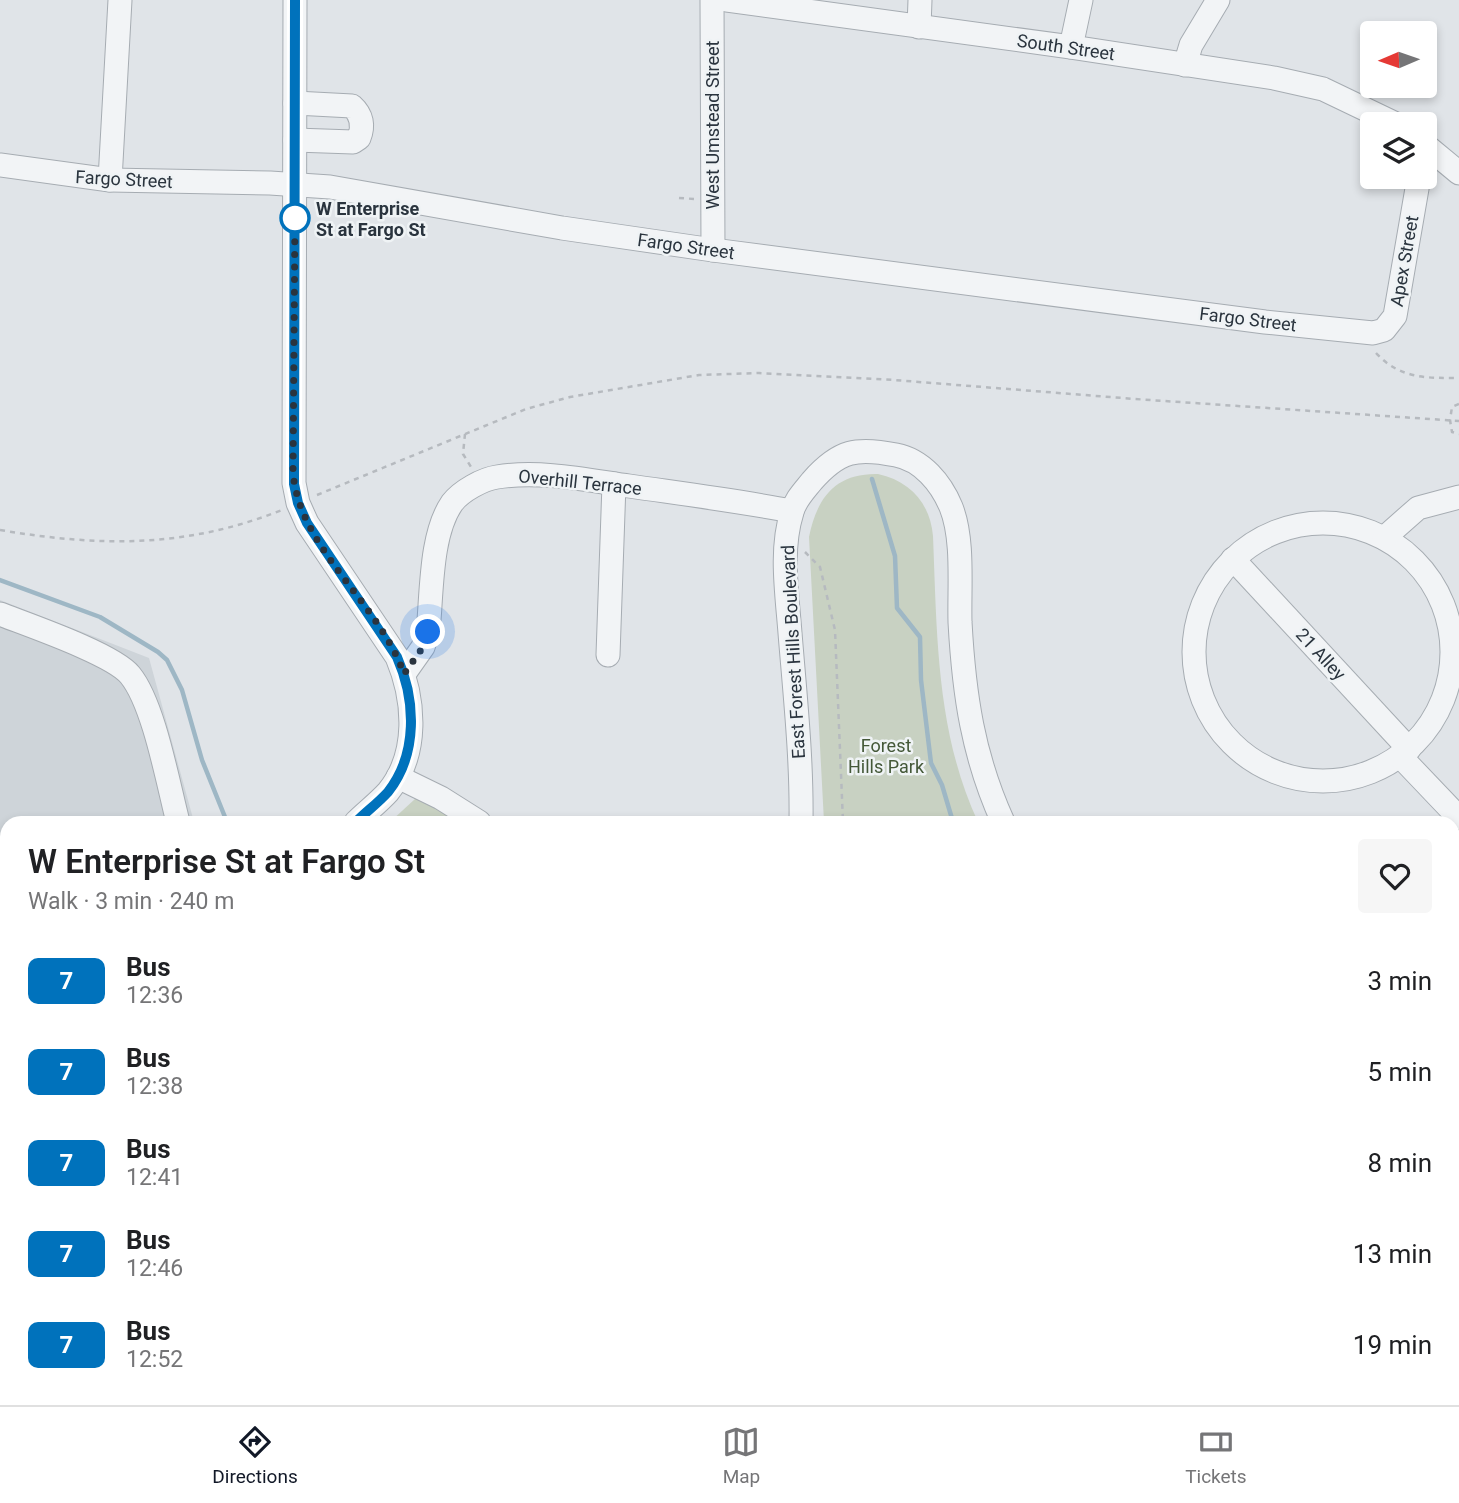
<!DOCTYPE html>
<meta charset="utf-8">
<style>
:root{--surface:#fff;--page:#f6f6f6;--text:#202124;--muted:#757577;--line:#e0e0e0;--accent:#111827}
body{margin:0;font-family:Roboto,sans-serif;background:var(--page);color:var(--text);height:100vh;display:flex;flex-direction:column;font-size:26px;white-space:nowrap}
*{box-sizing:border-box;margin:0}
p{font-size:23px;color:var(--muted)}
.icon{flex:none;width:38px;height:38px;fill:none;stroke:currentColor;stroke-width:2;stroke-linecap:round;stroke-linejoin:round}
.map{position:relative;flex:1;overflow:hidden}
.sheet{position:absolute;left:0px;top:816px;width:1460px;height:590px;display:flex;flex-direction:column;background:var(--surface);border-radius:21px 21px 0 0;box-shadow:0 4px 10px #0003}
.sheet>*{flex:none}
.badge{padding:0 14px;border-radius:10px;font-size:24px;line-height:46px}
.needle{width:46px;rotate:268deg}
.fabs{position:absolute;left:1360px;top:21px;display:grid;gap:14px}
.fabs a{display:grid;place-items:center;width:77px;height:77px;border-radius:7px;background:var(--surface);box-shadow:0 4px 10px #0003;font-size:35px}
.you{position:absolute;width:35px;height:35px;margin:-18px;border:5px solid #fff;border-radius:50%;background:#1a73e8;box-shadow:0 0 0 10px #1a73e833}
.map>.badge{position:absolute;translate:-50% -50%;box-shadow:0 0 0 4px #fff}
.round{display:grid;place-items:center;flex:none;width:74px;height:74px;border-radius:7px;background:var(--page)}
.overview{display:flex;align-items:center;justify-content:space-between;height:119px;padding:0 28px}
h1{font-size:33px;font-weight:600;line-height:52px}
ul{padding:0;list-style:none}
li{display:flex;align-items:center;gap:21px;height:91px;padding:0 28px}
li div{flex:1}
li b{display:block;font-size:26px}
li em{font-style:normal}
li .badge{min-width:77px;font-weight:700;text-align:center}
.tab-bar{display:flex;justify-content:space-around;align-items:center;height:98px;border-top:2px solid var(--line);background:var(--surface);font-size:19px;color:var(--muted)}
.tab-bar a{display:grid;justify-items:center;gap:4px}
.tab-bar .selected{color:var(--accent)}
.map>svg:first-child{display:block}
.built{fill:#ced4d9}
.green{fill:#c8d1c2}
.lines{fill:none;stroke-linecap:round;stroke-linejoin:round}
.stream{stroke:#9eb7c5;stroke-width:4.5}
.minor-casing{stroke:#a6acb2;stroke-width:25}
.major-casing{stroke:#a0aab2;stroke-width:31}
.path{stroke:#b6babf;stroke-width:2.5;stroke-dasharray:5 5;stroke-linecap:butt}
.minor{stroke:#f2f4f6;stroke-width:23}
.major{stroke:#fff;stroke-width:28}
.line-casing{stroke:#fff;stroke-width:16}
.line{stroke:#0072bc;stroke-width:10}
.walk{stroke:#2a343e;stroke-width:7;stroke-dasharray:0 12.6}
.stop-dot{fill:#fff;stroke:#0072bc;stroke-width:3.5}
.labels{text-anchor:middle;dominant-baseline:central;stroke-width:5;stroke-linejoin:round;paint-order:stroke}
.street-label{font-size:18px;fill:#2a343e;stroke:#eff3f5}
.stop-label{font-size:18px;font-weight:bold;fill:#2a343e;stroke:#eff3f5;text-anchor:start}
.park-label{font-size:18px;fill:#445838;stroke:#eff3f5}
</style>
<div class="map">
<svg width="1459" height="1405" viewBox="0 0 1459 1405">
<rect width="100%" height="100%" fill="#e0e4e8"/>
<!-- built -->
<polygon class="built" points="0,600 149,658 194,822 7,822 7,889 0,882"/>
<!-- green -->
<g class="green">
<path d="M 878,474 C 910,481 930,503 933,536 C 937,633 936,732 978,822 L 824,822 L 809,537 C 817,498 835,473 878,474 Z"/>
<polygon points="415,799 425,800 460,822 390,822"/>
<polygon points="1453,1117 1459,1118 1459,1405 1044,1405 1033,1398 1452,1398"/>
</g>
<g class="lines">
<!-- stream -->
<g class="stream">
<polyline points="872,479 895,556 897,608 920,637 921,680 931,763 942,785 953,822"/>
<polyline points="0,580 100,617 158,652 167,660 182,690 202,760 227,822"/>
<polyline points="0,1064 7,1060"/>
<polyline points="1452,1208 1459,1207"/>
</g>
<defs>
<g id="minor">
<path d="M 295,0 L 294,483 L 298,503 L 307,523 L 397,657 C 415,700 419,754 388,792 C 378,803 366,812 356,822"/>
<polyline points="712,0 713,250"/>
<polyline points="727,0 1071,47 1274,78 1323,89 1396,124"/>
<polyline points="919,27 920,0"/>
<polyline points="1071,47 1081,0"/>
<polyline points="1185,65 1191,45 1218,0"/>
<path d="M 295,103 L 352,106 C 362,115 364,126 359,138 L 353,142 L 295,140"/>
<polyline points="1424,144 1459,173"/>
<polyline points="0,165 110,180 270,183 330,187 562,228 713,250 1265,322 1373,333 1384,330 1395,316 1419,177"/>
<polyline points="110,180 120,0"/>
<circle cx="1323" cy="652" r="129"/>
<polyline points="1384,538 1418,508 1459,497"/>
<polyline points="1233,559 1409,749"/>
<path d="M 0,614 C 28,625 113,654 130,675 C 154,704 168,784 178,822"/>
<polyline points="608,655 614,484"/>
<path d="M 404,674 L 423,647 L 428,632 C 432,593 430,535 452,503 C 461,491 483,479 497,477 C 540,470 587,480 629,486 C 684,494 738,501 792,511"/>
<polyline points="1400,756 1459,818"/>
<polyline points="398,777 441,798 479,822"/>
<path d="M 801,822 C 802,760 795,695 790,633 C 787,593 780,550 792,512 C 795,500 804,491 812,481 C 839,450 857,447 896,455 C 922,460 941,483 951,507 C 964,539 959,588 960,622 C 964,695 973,756 1003,822"/>
<polyline points="0,966 7,953"/>
<polyline points="0,985 7,992"/>
<polyline points="1452,1019 1459,1012"/>
<polyline points="1452,1095 1459,1096"/>
<polyline points="0,1379 7,1375"/>
<polyline points="540,1405 540,1398"/>
</g>
<g id="major">
<polyline points="0,912 7,918"/>
<polyline points="0,1166 7,1166"/>
<polyline points="991,1398 1003,1405"/>
</g>
</defs>
<!-- minor casing -->
<use href="#minor" class="minor-casing"/>
<!-- major casing -->
<use href="#major" class="major-casing"/>
<!-- path -->
<g class="path">
<polyline points="679,198 695,199"/>
<path d="M 1376,353 C 1400,379 1426,378 1459,378"/>
<polyline points="1459,404 1452,407 1450,420 1452,432 1459,434"/>
<polyline points="465,434 463,454 471,467"/>
<polyline points="317,495 526,409 570,397 699,375 759,373 894,380 1135,399 1459,421"/>
<path d="M 0,530 C 101,547 186,548 282,510"/>
<polyline points="805,552 820,567 835,630 843,822"/>
<polyline points="1452,1182 1459,1183"/>
<polyline points="1452,1339 1459,1342"/>
<polyline points="1452,1383 1459,1387"/>
<polyline points="1033,1398 1044,1405"/>
<polyline points="1134,1405 1150,1398"/>
<polyline points="1331,1405 1339,1398"/>
</g>
<!-- minor -->
<use href="#minor" class="minor"/>
<!-- major -->
<use href="#major" class="major"/>
</g>
<g class="lines">
<defs>
<path id="line" d="M 295,0 L 294,484 L 298,503 L 307,523 L 397,657 C 416,700 418,754 388,792 C 378,803 366,812 356,822"/>
</defs>
<!-- line casing -->
<use href="#line" class="line-casing"/>
<!-- line -->
<use href="#line" class="line"/>
<!-- walk -->
<path class="walk" d="M 295,218 L 295,211 L 293,472 C 299,549 379,602 404,674 L 423,647 L 428,632"/>
</g>
<!-- markers -->
<circle class="stop-dot" cx="295" cy="218" r="14"/>
<g class="labels">
<!-- street labels -->
<g class="street-label">
<text transform="translate(1066 47) rotate(8)">South Street</text>
<text transform="translate(712 125) rotate(-90)">West Umstead Street</text>
<text transform="translate(124 179) rotate(3)">Fargo Street</text>
<text transform="translate(686 246) rotate(8)">Fargo Street</text>
<text transform="translate(1404 261) rotate(-80)">Apex Street</text>
<text transform="translate(1248 319) rotate(7)">Fargo Street</text>
<text transform="translate(580 482) rotate(6)">Overhill Terrace</text>
<text transform="translate(793 652) rotate(-93)">East Forest Hills Boulevard</text>
<text transform="translate(1321 654) rotate(47)">21 Alley</text>
</g>
<!-- stop labels -->
<g class="stop-label">
<text x="316" y="208">W Enterprise<tspan x="316" dy="21">St at Fargo St</tspan></text>
</g>
<!-- park labels -->
<g class="park-label">
<text x="886" y="745">Forest<tspan x="886" dy="21">Hills Park</tspan></text>
</g>
</g>
</svg>
<div class="fabs">
<a><svg class="needle" viewBox="-14 -14 28 28"><path d="M0-13l5 13h-10z" fill="#e53935"/><path d="M0 13l5-13h-10z" fill="#757577"/></svg></a>
<a><svg class="icon" aria-label="layers" viewBox="0 0 24 24"><path d="M12 4l9 5-9 5-9-5zM3 14l9 5 9-5"/></svg></a>
</div>
<div class="you" style="left:428px;top:632px"></div>
<section class="sheet">
<div class="overview"><div><h1>W Enterprise St at Fargo St</h1><p>Walk · 3 min · 240 m</p></div><a class="round"><svg class="icon" aria-label="heart" viewBox="0 0 24 24"><path d="M12 20l-8-8c-3-5 5-10 8-4 3-6 11-1 8 4z"/></svg></a></div>
<ul>
<li><span class="badge" style="background:#0072bc;color:#fff">7</span><div><b>Bus</b><p>12:36</p></div><em>3 min</em></li>
<li><span class="badge" style="background:#0072bc;color:#fff">7</span><div><b>Bus</b><p>12:38</p></div><em>5 min</em></li>
<li><span class="badge" style="background:#0072bc;color:#fff">7</span><div><b>Bus</b><p>12:41</p></div><em>8 min</em></li>
<li><span class="badge" style="background:#0072bc;color:#fff">7</span><div><b>Bus</b><p>12:46</p></div><em>13 min</em></li>
<li><span class="badge" style="background:#0072bc;color:#fff">7</span><div><b>Bus</b><p>12:52</p></div><em>19 min</em></li>
</ul>
</section>
</div>
<nav class="tab-bar">
<a class="selected"><svg class="icon" aria-label="directions" viewBox="0 0 24 24"><path d="M12 3l9 9-9 9-9-9zM9 14v-3h6M13 9l2 2-2 2"/></svg>Directions</a>
<a><svg class="icon" aria-label="map" viewBox="0 0 24 24"><path d="M3 6l6-2 6 2 6-2v14l-6 2-6-2-6 2zM9 4v14M15 6v14"/></svg>Map</a>
<a><svg class="icon" aria-label="tickets" viewBox="0 0 24 24"><path d="M3 7h18v10H3zM15 7v10"/></svg>Tickets</a>
</nav>
